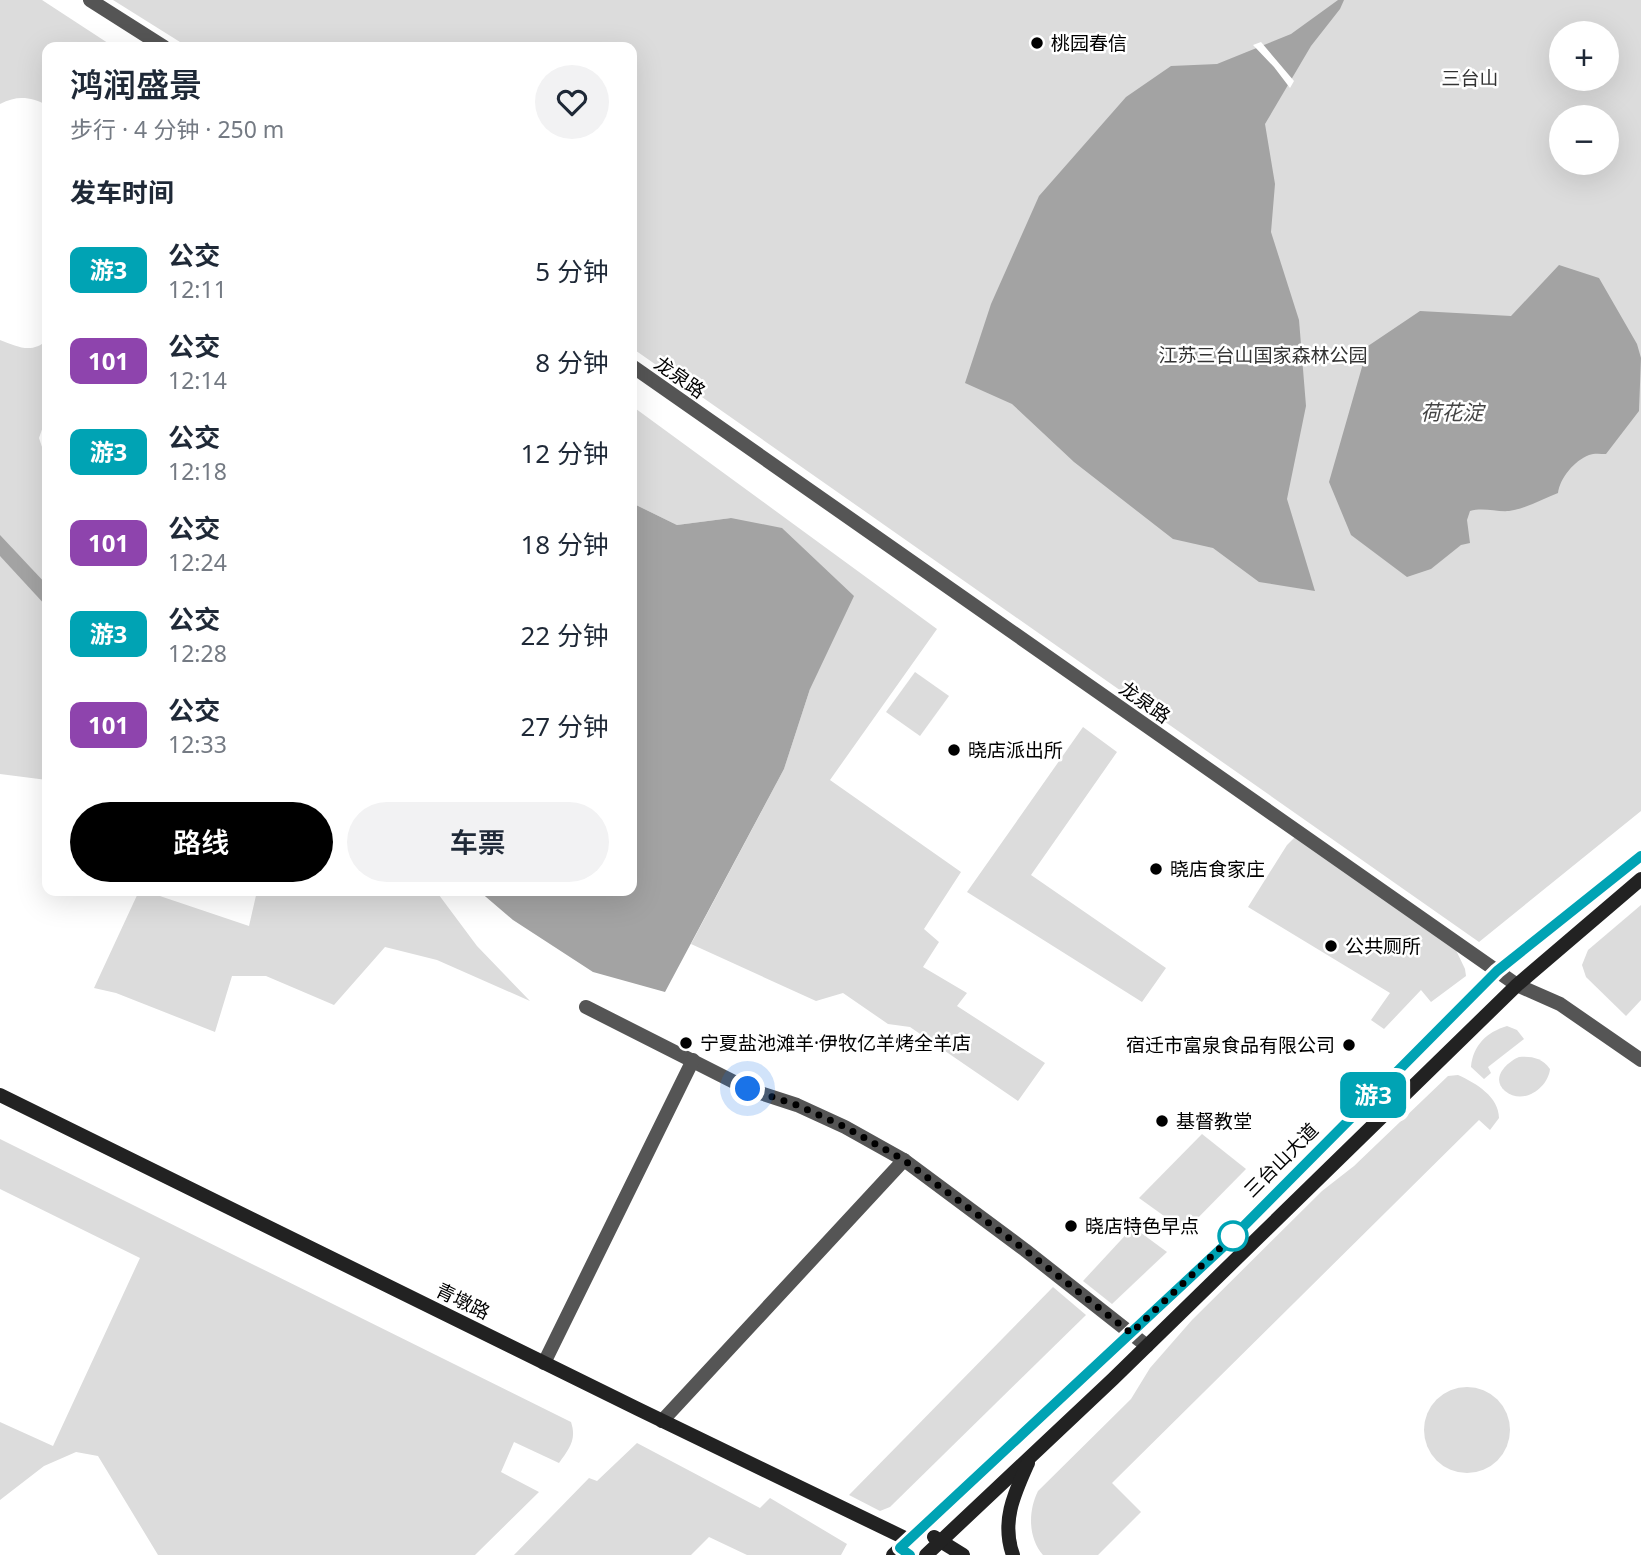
<!DOCTYPE html>
<html lang="zh">
<meta charset="utf-8">
<style>
:root{--surface:#fff;--page:#f2f2f3;--text:#1f2937;--muted:#747a83;--accent:#000}
body{margin:0;font-family:"Noto Sans","Noto Sans SC",sans-serif;background:var(--page);color:var(--text);height:100vh;display:flex;flex-direction:column;font-size:26px;white-space:nowrap}
*{box-sizing:border-box;margin:0}
p{font-size:23px;color:var(--muted)}
.icon{flex:none;width:38px;height:38px;fill:none;stroke:currentColor;stroke-width:2;stroke-linecap:round;stroke-linejoin:round}
.map{position:relative;flex:1;overflow:hidden}
.sheet{position:absolute;left:42px;top:42px;width:595px;height:854px;display:flex;flex-direction:column;background:var(--surface);border-radius:14px;box-shadow:0 7px 28px #0002}
.sheet>*{flex:none}
.badge{padding:0 14px;border-radius:10px;font-size:24px;line-height:46px}
.fabs{position:absolute;left:1549px;top:21px;display:grid;gap:14px}
.fabs a{display:grid;place-items:center;width:70px;height:70px;border-radius:50%;background:var(--surface);box-shadow:0 7px 28px #0002;font-size:35px}
.you{position:absolute;width:35px;height:35px;margin:-18px;border:5px solid #fff;border-radius:50%;background:#1a73e8;box-shadow:0 0 0 10px #1a73e833}
.map>.badge{position:absolute;translate:-50% -50%;box-shadow:0 0 0 4px #fff}
h2{padding:0 28px;font-size:26px;line-height:63px}
.round{display:grid;place-items:center;flex:none;width:74px;height:74px;border-radius:37px;background:var(--page)}
.head{display:flex;align-items:center;justify-content:space-between;height:119px;padding:0 28px}
h1{font-size:33px;font-weight:600;line-height:52px}
.action{display:flex;gap:14px;margin-top:auto;padding:14px 28px}
.action a{flex:1;height:80px;border-radius:42px;background:var(--accent);color:#fff;font-size:28px;font-weight:600;line-height:80px;text-align:center}
.action a+a{background:var(--page);color:var(--text)}
ul{padding:0;list-style:none}
li{display:flex;align-items:center;gap:21px;height:91px;padding:0 28px}
li div{flex:1}
li b{display:block;font-size:26px}
li em{font-style:normal}
li .badge{min-width:77px;font-weight:700;text-align:center}
.map>svg:first-child{display:block}
.green{fill:#dcdcdc;fill-rule:evenodd}
.water{fill:#a3a3a3}
.pier{fill:#fff}
.lines{fill:none;stroke-linecap:round;stroke-linejoin:round}
.minor{stroke:#555;stroke-width:14}
.tertiary{stroke:#555;stroke-width:14}
.secondary{stroke:#222;stroke-width:14}
.line-casing{stroke:#fff;stroke-width:16}
.line{stroke:#00a3b4;stroke-width:10}
.walk{stroke:#000;stroke-width:7;stroke-dasharray:0 12.6}
.poi-dot{fill:#000;stroke:#fff;stroke-width:2.5}
.stop-dot{fill:#fff;stroke:#00a3b4;stroke-width:3.5}
.labels{text-anchor:middle;dominant-baseline:central;stroke-width:5;stroke-linejoin:round;paint-order:stroke}
.poi-label{font-size:19px;fill:#000;stroke:#fff;text-anchor:start}
.park-label{font-size:19px;fill:#333;stroke:#fff}
.street-label{font-size:19px;fill:#000;stroke:#fff}
.water-label{font-size:21px;font-style:italic;fill:#444;stroke:#fff}
</style>
<div class="map">
<svg width="1641" height="1555" viewBox="0 0 1641 1555">
<rect width="100%" height="100%" fill="#fff"/>
<!-- green -->
<g class="green">
<path d="M 0,0 L 42,0 L 114,47 L 47,47 L 47,105 C 30,97 18,95 0,104 Z"/>
<path d="M 113,0 L 1641,0 L 1641,811 L 1479,942 L 632,348 L 632,47 L 188,47 ZM 1561,33 L 1606,33 L 1606,79 L 1561,79 ZM 1561,117 L 1606,117 L 1606,163 L 1561,163 Z"/>
<path d="M 0,340 C 18,347 32,354 47,340 L 47,415 L 39,438 L 47,462 L 47,780 L 0,774 Z"/>
<polygon points="632,406 937,629 830,780 961,872 924,929 939,942 923,967 967,993 957,1006 1045,1063 1018,1101 910,1027 888,1024 843,993 816,1001 691,944 784,769 810,689 731,518 677,525 632,503"/>
<polygon points="915,672 949,696 920,736 886,712"/>
<polygon points="1083,727 1117,752 1031,875 1166,968 1142,1002 967,892"/>
<polygon points="1294,838 1298,838 1455,948 1465,969 1466,976 1431,1002 1421,990 1384,1029 1371,1020 1390,993 1248,907 1287,845"/>
<polygon points="139,891 145,891 249,926 257,891 436,891 477,946 530,1001 437,960 385,947 334,1005 266,976 232,976 215,1032 116,993 94,988"/>
<polygon points="1641,905 1641,1000 1626,1016 1586,977 1582,965 1588,950"/>
<path d="M 1507,1026 L 1517,1030 L 1524,1039 L 1488,1067 L 1491,1073 L 1484,1079 L 1471,1067 C 1473,1045 1487,1032 1507,1026 Z"/>
<path d="M 1519,1057 C 1532,1056 1542,1058 1550,1069 C 1548,1088 1523,1106 1505,1091 C 1490,1078 1507,1062 1519,1057 Z"/>
<path d="M 1458,1075 C 1476,1083 1499,1097 1499,1118 L 1490,1130 L 1479,1120 L 1112,1483 L 1141,1512 L 1098,1555 L 1043,1555 C 1028,1538 1028,1511 1038,1491 L 1131,1399 L 1150,1368 L 1192,1320 L 1322,1191 L 1354,1166 L 1448,1076 Z"/>
<polygon points="1202,1134 1246,1169 1185,1231 1139,1198"/>
<path d="M 0,1139 L 571,1422 C 577,1440 569,1449 559,1463 L 514,1442 L 501,1472 L 539,1492 L 475,1555 L 158,1555 L 98,1456 L 76,1452 L 44,1466 L 0,1500 L 0,1422 L 53,1446 L 140,1258 L 0,1189 Z"/>
<polygon points="1133,1227 1167,1252 1112,1304 1083,1281"/>
<polygon points="1053,1287 1086,1315 890,1507 880,1511 849,1495"/>
<circle cx="1467" cy="1430" r="43"/>
<polygon points="637,1443 760,1508 770,1498 847,1544 841,1555 747,1555 709,1537 691,1555 514,1555 589,1478 597,1481"/>
</g>
<!-- water -->
<g class="water">
<polygon points="1338,0 1344,0 1340,9 1311,46 1265,124 1275,184 1271,232 1299,320 1306,406 1287,499 1315,591 1259,582 1213,548 1173,539 1074,462 1012,404 965,383 991,304 1039,196 1126,97 1171,66 1217,64 1291,34"/>
<path d="M 1559,265 L 1599,278 L 1637,344 L 1641,358 L 1639,411 L 1606,454 C 1601,454 1594,453 1589,455 C 1574,461 1560,478 1558,493 C 1542,499 1525,509 1509,511 C 1496,512 1483,507 1470,511 L 1467,520 L 1470,543 L 1461,545 L 1431,569 L 1407,577 L 1351,535 L 1329,482 L 1368,346 L 1420,311 L 1511,316 Z"/>
<polygon points="632,503 677,525 731,518 782,528 854,596 810,689 784,769 665,992 593,972 513,920 479,891 632,891"/>
<polygon points="0,535 47,585 47,607 0,556"/>
</g>
<!-- pier -->
<polygon class="pier" points="1261,42 1294,81 1290,88 1274,67 1253,45"/>
<g class="lines">
<!-- minor -->
<g class="minor">
<polyline points="586,1007 748,1089 797,1105 845,1127 904,1160 1025,1250 1147,1346"/>
<polyline points="544,1363 693,1060"/>
<polyline points="662,1421 904,1160"/>
</g>
<!-- tertiary -->
<g class="tertiary">
<polyline points="90,0 164,47"/>
<polyline points="632,366 1517,985 1560,1004 1641,1060"/>
</g>
<!-- secondary -->
<g class="secondary">
<polyline points="0,1095 638,1409 909,1540"/>
<polyline points="934,1537 963,1555"/>
<polyline points="893,1555 1224,1246 1497,971 1641,856"/>
<polyline points="926,1555 1113,1379 1517,985 1641,879"/>
<path d="M 1013,1555 C 1001,1522 1014,1494 1028,1463"/>
</g>
</g>
<g class="lines">
<defs>
<polyline id="line" points="910,1555 900,1548 1224,1246 1497,971 1641,856"/>
</defs>
<!-- line casing -->
<use href="#line" class="line-casing"/>
<!-- line -->
<use href="#line" class="line"/>
<!-- walk -->
<polyline class="walk" points="748,1089 797,1105 845,1127 904,1160 1025,1250 1131,1333 1239,1230 1233,1236"/>
</g>
<!-- markers -->
<g class="poi-dot">
<circle cx="1037" cy="43" r="7"/>
<circle cx="954" cy="750" r="7"/>
<circle cx="1156" cy="869" r="7"/>
<circle cx="1331" cy="946" r="7"/>
<circle cx="686" cy="1043" r="7"/>
<circle cx="1349" cy="1045" r="7"/>
<circle cx="1162" cy="1121" r="7"/>
<circle cx="1071" cy="1226" r="7"/>
</g>
<circle class="stop-dot" cx="1233" cy="1236" r="14"/>
<g class="labels">
<!-- poi labels -->
<g class="poi-label">
<text x="1051" y="43">桃园春信</text>
<text x="968" y="750">晓店派出所</text>
<text x="1170" y="869">晓店食家庄</text>
<text x="1345" y="946">公共厕所</text>
<text x="700" y="1043">宁夏盐池滩羊·伊牧亿羊烤全羊店</text>
<text x="1335" y="1045" text-anchor="end">宿迁市富泉食品有限公司</text>
<text x="1176" y="1121">基督教堂</text>
<text x="1085" y="1226">晓店特色早点</text>
</g>
<!-- park labels -->
<g class="park-label">
<text x="1470" y="78">三台山</text>
<text x="1263" y="355">江苏三台山国家森林公园</text>
</g>
<!-- street labels -->
<g class="street-label">
<text transform="translate(680 377) rotate(35)">龙泉路</text>
<text transform="translate(1145 702) rotate(35)">龙泉路</text>
<text transform="translate(1281 1160) rotate(-45)">三台山大道</text>
<text transform="translate(463 1301) rotate(26)">青墩路</text>
</g>
<!-- water labels -->
<g class="water-label">
<text x="1452" y="412">荷花淀</text>
</g>
</g>
</svg>
<div class="fabs">
<a>+</a>
<a>−</a>
</div>
<div class="you" style="left:748px;top:1089px"></div>
<b class="badge" style="left:1373px;top:1095px;background:#00a3b4;color:#fff">游3</b>
<section class="sheet">
<div class="head"><div><h1>鸿润盛景</h1><p>步行 · 4 分钟 · 250 m</p></div><a class="round"><svg class="icon" aria-label="heart" viewBox="0 0 24 24"><path d="M12 20l-8-8c-3-5 5-10 8-4 3-6 11-1 8 4z"/></svg></a></div>
<h2>发车时间</h2>
<ul>
<li><span class="badge" style="background:#00a3b4;color:#fff">游3</span><div><b>公交</b><p>12:11</p></div><em>5 分钟</em></li>
<li><span class="badge" style="background:#8e44ad;color:#fff">101</span><div><b>公交</b><p>12:14</p></div><em>8 分钟</em></li>
<li><span class="badge" style="background:#00a3b4;color:#fff">游3</span><div><b>公交</b><p>12:18</p></div><em>12 分钟</em></li>
<li><span class="badge" style="background:#8e44ad;color:#fff">101</span><div><b>公交</b><p>12:24</p></div><em>18 分钟</em></li>
<li><span class="badge" style="background:#00a3b4;color:#fff">游3</span><div><b>公交</b><p>12:28</p></div><em>22 分钟</em></li>
<li><span class="badge" style="background:#8e44ad;color:#fff">101</span><div><b>公交</b><p>12:33</p></div><em>27 分钟</em></li>
</ul>
<div class="action"><a>路线</a><a>车票</a></div>
</section>
</div>
